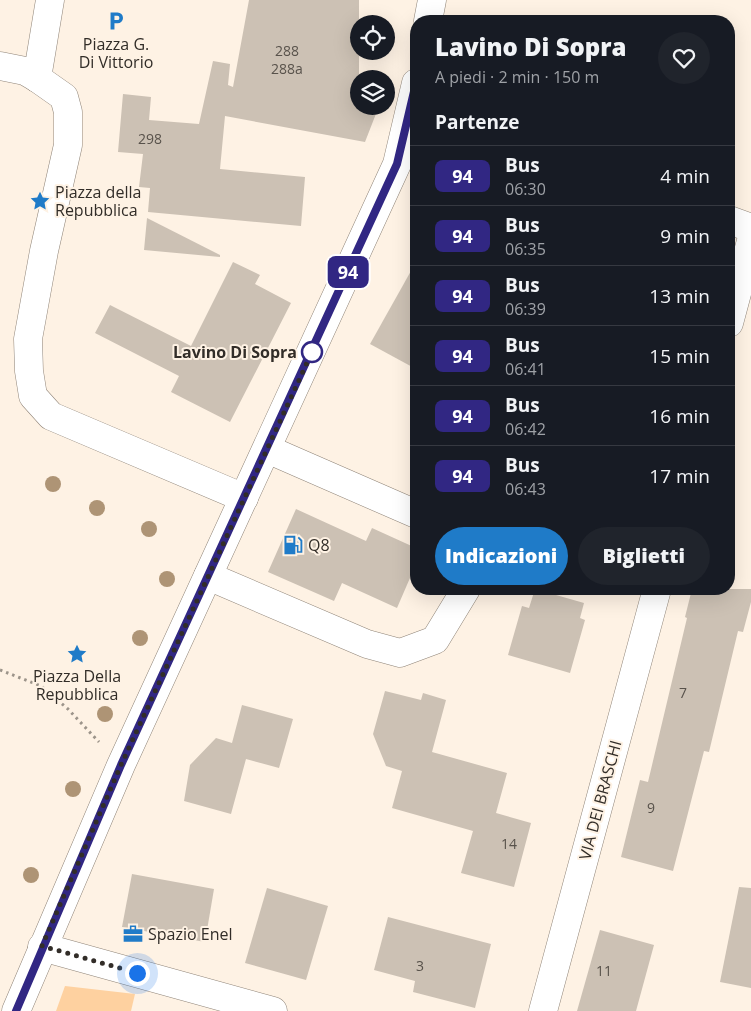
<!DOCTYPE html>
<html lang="it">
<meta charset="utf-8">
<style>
:root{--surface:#171b24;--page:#20242c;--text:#f1f3f6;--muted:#9ea1a6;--line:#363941;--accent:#1f7bc8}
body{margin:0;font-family:"Open Sans",sans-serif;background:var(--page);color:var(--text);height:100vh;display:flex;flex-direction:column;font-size:19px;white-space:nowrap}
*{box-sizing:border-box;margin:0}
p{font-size:16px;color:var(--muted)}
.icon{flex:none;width:28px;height:28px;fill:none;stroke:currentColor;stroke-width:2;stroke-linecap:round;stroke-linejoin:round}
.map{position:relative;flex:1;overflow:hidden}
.side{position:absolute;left:410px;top:15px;width:325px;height:580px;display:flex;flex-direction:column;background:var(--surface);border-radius:20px;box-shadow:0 5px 20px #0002}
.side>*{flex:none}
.badge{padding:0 10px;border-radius:8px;font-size:18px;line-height:32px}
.buttons{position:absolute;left:350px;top:15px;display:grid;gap:10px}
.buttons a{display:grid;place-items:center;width:45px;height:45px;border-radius:50%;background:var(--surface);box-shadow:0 5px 20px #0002;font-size:25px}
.you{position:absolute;width:25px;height:25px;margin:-12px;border:4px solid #fff;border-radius:50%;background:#1a73e8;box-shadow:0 0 0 8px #1a73e833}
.map>.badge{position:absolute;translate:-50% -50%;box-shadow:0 0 0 2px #fff}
h2{padding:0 25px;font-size:19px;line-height:45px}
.round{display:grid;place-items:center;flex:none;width:52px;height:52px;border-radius:26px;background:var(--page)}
.headline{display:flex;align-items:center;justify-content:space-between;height:85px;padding:0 25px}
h1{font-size:24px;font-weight:800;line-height:38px}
.cta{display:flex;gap:10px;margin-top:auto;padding:10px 25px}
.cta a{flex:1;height:58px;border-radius:30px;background:var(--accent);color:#fff;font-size:20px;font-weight:800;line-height:58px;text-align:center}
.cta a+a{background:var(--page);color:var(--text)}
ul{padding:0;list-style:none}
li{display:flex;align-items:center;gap:15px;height:60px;padding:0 25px;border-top:1px solid var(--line)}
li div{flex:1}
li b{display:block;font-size:19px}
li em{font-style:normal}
li .badge{min-width:55px;font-weight:700;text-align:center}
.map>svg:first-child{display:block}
.green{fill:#fed1a0}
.building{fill:#ccc1b4}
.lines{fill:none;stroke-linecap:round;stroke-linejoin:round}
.minor-casing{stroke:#8f8478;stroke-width:29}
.major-casing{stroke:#8f8478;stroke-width:29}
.path{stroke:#9c948a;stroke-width:3;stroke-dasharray:2.5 4;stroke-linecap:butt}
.minor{stroke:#fff;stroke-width:28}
.major{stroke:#fff;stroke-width:28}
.tree{fill:#ae9475}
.line-casing{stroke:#fff;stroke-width:11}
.line{stroke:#312783;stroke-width:8}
.walk{stroke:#322d28;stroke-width:5;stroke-dasharray:0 9}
.stop-dot{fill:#fff;stroke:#312783;stroke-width:2.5}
.labels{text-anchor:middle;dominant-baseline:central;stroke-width:4;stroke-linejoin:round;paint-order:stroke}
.number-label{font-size:14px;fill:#58524b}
.poi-label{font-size:16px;fill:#322d28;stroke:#fef2e4;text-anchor:start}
.stop-label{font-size:16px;font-weight:bold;fill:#322d28;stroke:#fef2e4;text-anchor:end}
.street-label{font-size:16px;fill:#322d28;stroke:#fef2e4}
</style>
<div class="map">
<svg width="751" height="1011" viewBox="0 0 751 1011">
<rect width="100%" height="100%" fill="#fef2e4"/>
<!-- green -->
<polygon class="green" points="65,986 135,994 131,1011 56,1011"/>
<!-- building -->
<g class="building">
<polygon points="249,0 359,0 359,106 379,106 365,142 225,116 220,169 305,177 301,226 148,212 150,188 139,187 143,154 118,152 123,94 151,97 149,120 199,124 213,61 230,64 228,85 233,87"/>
<polygon points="147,218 220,255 220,257 144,250"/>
<polygon points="233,262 260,275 255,284 291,303 230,422 171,392 179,376 95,333 110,305 191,346"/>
<polygon points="416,262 416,369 370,344"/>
<polygon points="296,509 366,541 372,528 416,548 416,564 397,608 342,583 334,601 268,572"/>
<polygon points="535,589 584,603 580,618 585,620 570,673 508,655 522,606 529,608"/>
<polygon points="692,589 751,589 751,602 743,632 738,631 709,752 704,751 673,871 621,857 640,780 648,782 687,618 685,617"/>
<polygon points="385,691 421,700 423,693 446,700 432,752 507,773 496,813 531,823 514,887 461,873 473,831 392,808 402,771 386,766 373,734"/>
<polygon points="242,705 293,719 279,768 246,759 231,814 184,801 190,765 216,738 232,743"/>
<polygon points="132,874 214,889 205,942 122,927"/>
<polygon points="739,887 751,888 751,988 720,982"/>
<polygon points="267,888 328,906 306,980 245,963"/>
<polygon points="388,917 491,944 475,1008 413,992 415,981 374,970"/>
<polygon points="600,930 654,945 636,1011 577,1011"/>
</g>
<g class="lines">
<defs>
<g id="minor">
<polyline points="0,66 25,71 37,78 64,97 68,112 68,145 44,251 28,339 29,371 33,396 51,416 244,498"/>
<polyline points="37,78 50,0"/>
<polyline points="729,220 751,228"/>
<polyline points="729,323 751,241"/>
<polyline points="267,449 416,514"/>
<polyline points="208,576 367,644 400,653 435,640 466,589"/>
<polyline points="42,947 273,1011"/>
<polyline points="543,1011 657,589"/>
</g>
<g id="major">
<polyline points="428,21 432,0"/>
<polyline points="16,1011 121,765 397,164 416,83"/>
</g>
</defs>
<!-- minor casing -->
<use href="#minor" class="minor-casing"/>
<!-- major casing -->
<use href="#major" class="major-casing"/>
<!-- path -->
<polyline class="path" points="0,670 41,686 68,709 99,742"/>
<!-- minor -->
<use href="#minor" class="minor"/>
<!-- major -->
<use href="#major" class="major"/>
</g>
<!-- trees -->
<g class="tree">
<circle cx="53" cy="484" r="8"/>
<circle cx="97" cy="508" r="8"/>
<circle cx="149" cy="529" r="8"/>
<circle cx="167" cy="579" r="8"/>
<circle cx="140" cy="638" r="8"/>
<circle cx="105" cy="714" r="8"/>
<circle cx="73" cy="789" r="8"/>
<circle cx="31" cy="875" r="8"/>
</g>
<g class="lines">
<defs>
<polyline id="line" points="16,1011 121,765 397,164 416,83"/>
</defs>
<!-- line casing -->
<use href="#line" class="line-casing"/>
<!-- line -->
<use href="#line" class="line"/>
<!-- walk -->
<polyline class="walk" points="137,973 42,946 121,765 312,352"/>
</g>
<!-- icons -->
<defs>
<symbol id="parking-bare" viewBox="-9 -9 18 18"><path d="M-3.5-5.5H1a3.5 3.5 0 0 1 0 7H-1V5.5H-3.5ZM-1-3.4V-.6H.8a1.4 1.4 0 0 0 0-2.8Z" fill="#1f7bc8" stroke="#fef2e4" stroke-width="2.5" paint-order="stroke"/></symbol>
<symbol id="sight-bare" viewBox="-9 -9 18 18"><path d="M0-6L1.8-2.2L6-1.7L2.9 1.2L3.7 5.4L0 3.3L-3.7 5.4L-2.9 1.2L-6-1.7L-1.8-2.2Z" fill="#1f7bc8" stroke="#fef2e4" stroke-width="2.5" paint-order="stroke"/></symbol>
<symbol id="fuel-bare" viewBox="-9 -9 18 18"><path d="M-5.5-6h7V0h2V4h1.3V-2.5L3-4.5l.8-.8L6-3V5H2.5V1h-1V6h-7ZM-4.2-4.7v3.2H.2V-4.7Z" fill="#1f7bc8" stroke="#fef2e4" stroke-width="2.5" paint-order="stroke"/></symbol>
<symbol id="office-bare" viewBox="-9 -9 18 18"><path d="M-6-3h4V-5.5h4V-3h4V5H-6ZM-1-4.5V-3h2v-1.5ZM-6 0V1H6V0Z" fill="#1f7bc8" stroke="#fef2e4" stroke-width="2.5" paint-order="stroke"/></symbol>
</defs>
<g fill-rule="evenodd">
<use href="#parking-bare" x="102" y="7" width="28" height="28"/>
<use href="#sight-bare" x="26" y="187" width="28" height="28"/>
<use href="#fuel-bare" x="279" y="531" width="28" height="28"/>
<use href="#sight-bare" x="63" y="640" width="28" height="28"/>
<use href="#office-bare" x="119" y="920" width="28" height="28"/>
</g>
<!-- markers -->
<circle class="stop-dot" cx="312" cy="352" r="10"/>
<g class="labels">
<!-- number labels -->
<g class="number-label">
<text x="287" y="50">288</text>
<text x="287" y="68">288a</text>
<text x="150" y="138">298</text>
<text x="683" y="692">7</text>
<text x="651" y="807">9</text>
<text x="509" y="843">14</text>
<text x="420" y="965">3</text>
<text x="604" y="970">11</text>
</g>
<!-- poi labels -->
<g class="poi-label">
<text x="116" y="44" text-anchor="middle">Piazza G.<tspan x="116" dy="18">Di Vittorio</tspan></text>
<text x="55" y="192">Piazza della<tspan x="55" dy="18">Repubblica</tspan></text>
<text x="308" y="545">Q8</text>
<text x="77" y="676" text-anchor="middle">Piazza Della<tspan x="77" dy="18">Repubblica</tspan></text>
<text x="148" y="934">Spazio Enel</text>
</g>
<!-- stop labels -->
<g class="stop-label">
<text x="297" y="352">Lavino Di Sopra</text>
</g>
<!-- street labels -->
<g class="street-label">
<text transform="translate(600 800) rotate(-75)">VIA DEI BRASCHI</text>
</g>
</g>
</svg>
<div class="buttons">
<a><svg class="icon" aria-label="locate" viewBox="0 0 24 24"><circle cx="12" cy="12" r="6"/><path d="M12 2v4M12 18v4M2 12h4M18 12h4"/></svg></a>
<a><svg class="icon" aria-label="layers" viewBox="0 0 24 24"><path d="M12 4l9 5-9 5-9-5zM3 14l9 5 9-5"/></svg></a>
</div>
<div class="you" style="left:137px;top:973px"></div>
<b class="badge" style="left:348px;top:272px;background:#312783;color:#fff">94</b>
<section class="side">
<div class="headline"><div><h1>Lavino Di Sopra</h1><p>A piedi · 2 min · 150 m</p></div><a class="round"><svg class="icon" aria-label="heart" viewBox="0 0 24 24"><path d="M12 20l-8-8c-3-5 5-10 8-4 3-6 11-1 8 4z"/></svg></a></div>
<h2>Partenze</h2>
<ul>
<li><span class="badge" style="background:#312783;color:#fff">94</span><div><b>Bus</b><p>06:30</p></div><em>4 min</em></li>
<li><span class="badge" style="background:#312783;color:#fff">94</span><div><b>Bus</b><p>06:35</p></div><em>9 min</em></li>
<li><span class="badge" style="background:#312783;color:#fff">94</span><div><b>Bus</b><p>06:39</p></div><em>13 min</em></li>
<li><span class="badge" style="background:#312783;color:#fff">94</span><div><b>Bus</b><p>06:41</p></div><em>15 min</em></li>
<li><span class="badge" style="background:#312783;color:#fff">94</span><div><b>Bus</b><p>06:42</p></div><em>16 min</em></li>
<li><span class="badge" style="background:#312783;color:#fff">94</span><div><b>Bus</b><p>06:43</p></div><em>17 min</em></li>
</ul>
<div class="cta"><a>Indicazioni</a><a>Biglietti</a></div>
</section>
</div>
